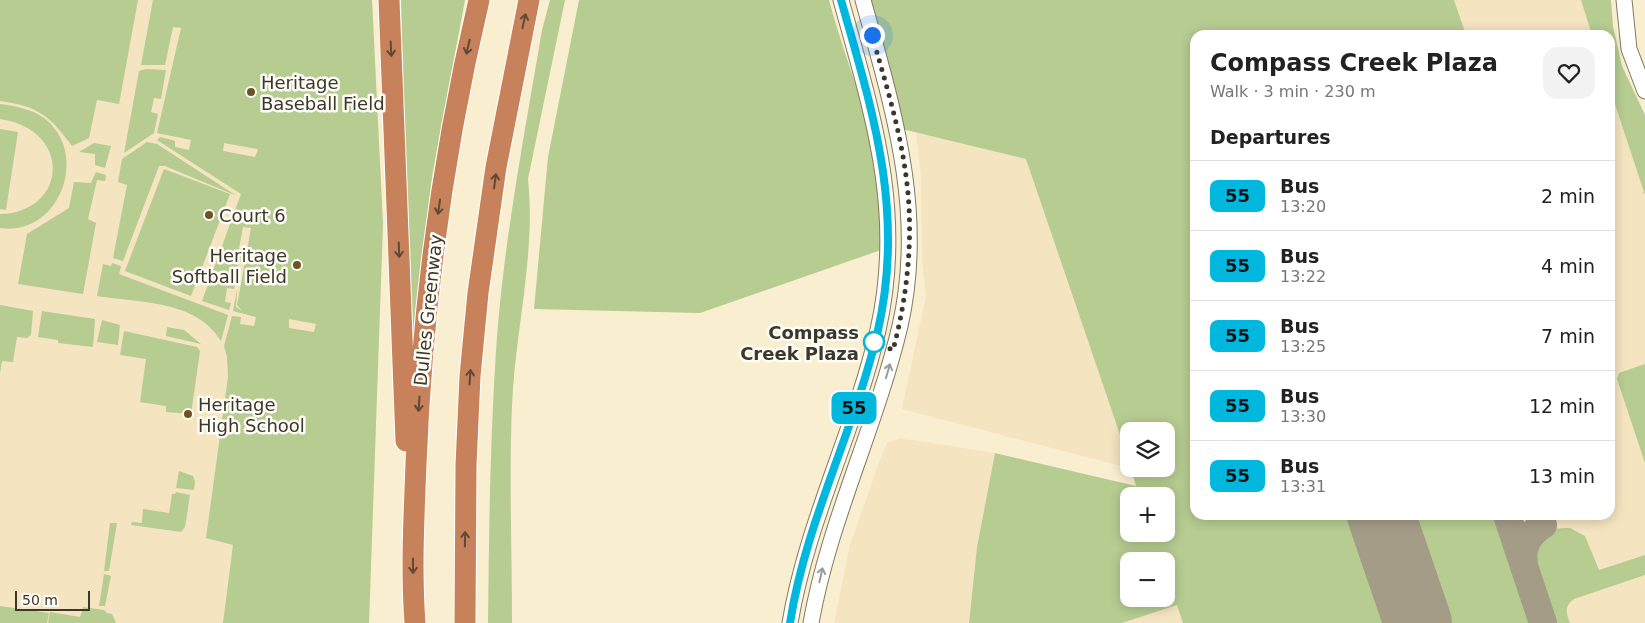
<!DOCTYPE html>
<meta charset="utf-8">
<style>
:root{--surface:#fff;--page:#f2f2f2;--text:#222;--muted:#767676;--line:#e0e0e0}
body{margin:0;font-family:"DejaVu Sans",sans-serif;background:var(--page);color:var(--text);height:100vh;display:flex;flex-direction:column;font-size:19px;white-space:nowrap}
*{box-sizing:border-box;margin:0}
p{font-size:16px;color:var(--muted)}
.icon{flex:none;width:28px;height:28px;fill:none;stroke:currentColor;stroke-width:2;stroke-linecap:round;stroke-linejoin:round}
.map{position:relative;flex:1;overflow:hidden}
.side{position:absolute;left:1190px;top:30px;width:425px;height:490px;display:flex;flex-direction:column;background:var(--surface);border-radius:15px;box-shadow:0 2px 12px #0003}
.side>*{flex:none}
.badge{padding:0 10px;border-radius:8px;font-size:18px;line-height:32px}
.fabs{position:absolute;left:1120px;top:422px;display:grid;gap:10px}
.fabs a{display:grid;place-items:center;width:55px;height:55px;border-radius:10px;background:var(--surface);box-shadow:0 2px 12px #0003;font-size:25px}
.scale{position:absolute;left:15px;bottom:12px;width:75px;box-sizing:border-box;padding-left:5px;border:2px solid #3b372b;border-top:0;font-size:14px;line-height:18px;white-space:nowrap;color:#3b372b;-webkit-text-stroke:4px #fefcf6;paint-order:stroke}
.you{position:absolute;width:25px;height:25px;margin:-12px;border:4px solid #fff;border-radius:50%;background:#1a73e8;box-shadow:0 0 0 8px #1a73e833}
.map>.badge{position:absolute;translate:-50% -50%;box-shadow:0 0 0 2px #fff}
h2{padding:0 20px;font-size:19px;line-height:45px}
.round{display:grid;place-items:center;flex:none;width:52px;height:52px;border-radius:15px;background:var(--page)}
.headline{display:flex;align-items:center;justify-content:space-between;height:85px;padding:0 20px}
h1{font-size:24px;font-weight:700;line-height:38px}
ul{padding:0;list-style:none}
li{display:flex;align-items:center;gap:15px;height:70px;padding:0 20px;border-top:1px solid var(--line)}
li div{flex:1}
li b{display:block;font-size:19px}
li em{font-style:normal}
li .badge{min-width:55px;font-weight:700;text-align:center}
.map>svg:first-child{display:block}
.built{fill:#f4e4bf}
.green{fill:#b6cc91;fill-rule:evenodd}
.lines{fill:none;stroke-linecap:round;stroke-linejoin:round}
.taxiway{stroke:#a49c86;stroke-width:28}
.runway{stroke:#a49c86;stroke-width:68}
.minor-casing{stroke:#84795f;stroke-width:17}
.highway-casing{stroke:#fff;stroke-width:23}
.minor{stroke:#fff;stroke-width:15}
.highway{stroke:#c7825c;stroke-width:21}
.oneway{stroke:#5e4a37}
.oneway2{stroke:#9d9b95}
.line-casing{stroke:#fff;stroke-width:11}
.line{stroke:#00b8de;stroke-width:8}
.walk{stroke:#3b372b;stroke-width:5;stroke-dasharray:0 9}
.poi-dot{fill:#6b5324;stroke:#fefcf6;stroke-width:2}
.stop-dot{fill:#fff;stroke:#00b8de;stroke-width:2.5}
.labels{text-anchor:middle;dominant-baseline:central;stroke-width:5;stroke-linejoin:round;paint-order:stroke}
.poi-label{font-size:18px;fill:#3b372b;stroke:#fefcf6;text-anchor:start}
.street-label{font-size:18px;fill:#3b372b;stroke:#fefcf6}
.stop-label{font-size:18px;font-weight:bold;fill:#3b372b;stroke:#fefcf6;text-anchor:end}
</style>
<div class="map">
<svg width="1645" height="623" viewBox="0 0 1645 623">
<rect width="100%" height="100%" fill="#faeed0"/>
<!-- built -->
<g class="built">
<polygon points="0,0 372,0 383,224 369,623 0,623"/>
<polygon points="889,0 1603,0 1607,35 1195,35 1195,515 1610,515 1610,53 1645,129 1645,623 1122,623 1177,605 1166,561 1166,496 1131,469 1166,469 1166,431 1129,431 1129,468 902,409 926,296 922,259 921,178 916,133 926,135"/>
<polygon points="900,438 995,453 977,547 969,623 834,623 850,545 881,457 887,443"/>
</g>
<!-- green -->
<g class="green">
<path d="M 0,0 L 138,0 L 119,104 L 97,100 L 89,138 L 72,146 C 50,116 38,106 0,101 Z"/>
<path d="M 153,0 L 372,0 L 383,224 L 369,623 L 223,623 L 233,545 L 206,538 L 228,377 L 227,357 L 224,346 L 232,316 L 241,317 L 240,324 L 254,326 L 256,317 L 233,311 L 237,289 L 236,307 L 242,311 L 237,305 L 245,262 L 239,262 L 234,289 L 227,288 L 225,302 L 231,303 L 229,310 L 202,301 L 241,194 L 157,140 L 160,137 L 175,141 L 175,147 L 189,150 L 191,140 L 157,133 L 181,28 L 173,27 L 165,65 L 141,65 ZM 224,143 L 257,149 L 258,150 L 255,157 L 223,151 ZM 243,227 L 251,228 L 246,256 L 238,254 ZM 289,319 L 316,324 L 314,332 L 289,328 Z"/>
<polygon points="401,0 465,0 432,177 410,375"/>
<path d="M 550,0 L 565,0 L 528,179 C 536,255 515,330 512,406 C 509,478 512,551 512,623 L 488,623 C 489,532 490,442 496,351 C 503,244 524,137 542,30 Z"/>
<path d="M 579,0 L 829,0 C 845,60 871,118 880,181 C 883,203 881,228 881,250 L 700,313 L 534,309 L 548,157 Z"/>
<path d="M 870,0 L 1454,0 L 1466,35 L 1195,35 L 1195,515 L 1357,515 L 1394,623 L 1183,623 L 1177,605 L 1122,623 L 969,623 L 977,547 L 995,453 L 1136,486 L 1131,469 L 1166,469 L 1166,431 L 1129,431 L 1129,461 L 1026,159 L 902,129 ZM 1129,496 L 1166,496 L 1166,534 L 1129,534 ZM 1129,561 L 1166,561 L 1166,599 L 1129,599 Z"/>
<polygon points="1581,0 1611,0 1613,26 1622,66 1645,115 1645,193 1642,194 1644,192 1610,89 1610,35 1592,35"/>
<polygon points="146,69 166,70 161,99 154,98 151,112 158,114 154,133 124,153 139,71"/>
<path d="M 0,104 C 15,106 32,109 44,118 C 91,154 59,237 0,228 L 0,214 C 67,213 74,130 0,119 Z"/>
<polygon points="0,129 18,132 6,210 0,209"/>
<polygon points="147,142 157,144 237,196 165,166 159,166 123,261 113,258 127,185 118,182 122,159"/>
<polygon points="94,143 111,146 105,168 95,165 95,154 79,152"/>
<polygon points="164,169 230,194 191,296 125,271"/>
<polygon points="96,172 106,175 105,181 97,180 88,219 96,223 83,294 18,284 27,234 69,208 74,182 91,183"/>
<path d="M 112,263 L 121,266 L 119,274 L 228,315 L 221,341 C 196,300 141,303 97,296 L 103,264 L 111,266 Z"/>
<polygon points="0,305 33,311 31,335 27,338 17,337 13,362 2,361 0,373"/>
<polygon points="42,311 95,319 93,347 58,343 58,340 38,337"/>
<polygon points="102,320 120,325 118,345 97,342"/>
<polygon points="167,327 184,330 201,344 166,336"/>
<polygon points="124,331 197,347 200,351 191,414 166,412 166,406 140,402 146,359 120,355"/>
<polygon points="1645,364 1645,463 1617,379 1619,373"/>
<polygon points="179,471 193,476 195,482 194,490 176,488"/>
<polygon points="176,492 190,495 185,527 181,532 131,525 132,522 142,523 143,509 169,513 172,494 175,494"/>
<polygon points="1404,515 1499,515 1535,623 1440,623"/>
<polygon points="110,523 117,523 109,571 104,571"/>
<path d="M 1570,528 L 1585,536 L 1599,570 L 1645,555 L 1645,575 L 1574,599 C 1564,606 1566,613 1570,623 L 1552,623 C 1542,592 1509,525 1570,528 Z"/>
<polygon points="104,574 111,576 105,606 99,606"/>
<polygon points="0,606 49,613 47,623 0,623"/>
<polygon points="83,607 104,610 107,613 112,614 116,623 48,623 50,612 80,617"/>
</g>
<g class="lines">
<!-- taxiway -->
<g class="taxiway">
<polyline points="1507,515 1543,623"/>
<path d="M 1524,566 C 1521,548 1527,535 1543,525"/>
</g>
<!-- runway -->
<polyline class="runway" points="1381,515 1418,623"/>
<defs>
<g id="minor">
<polyline points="1624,0 1629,49 1645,91"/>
<path d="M 790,623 C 807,521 855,430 878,330 C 905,211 872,113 841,0"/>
<path d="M 811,623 C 829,521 876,427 900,326 C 926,212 893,109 863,0"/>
</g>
<g id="highway">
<polyline points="389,0 406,441"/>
<path d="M 415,623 C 411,570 414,517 416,464 C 422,308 443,152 479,0"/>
<polyline points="465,623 466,465 470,376 478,293 496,167 529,0"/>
</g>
</defs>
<!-- minor casing -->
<use href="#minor" class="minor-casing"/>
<!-- highway casing -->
<use href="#highway" class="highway-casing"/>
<!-- minor -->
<use href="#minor" class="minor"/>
<!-- highway -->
<use href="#highway" class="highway"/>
</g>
<!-- one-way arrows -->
<defs><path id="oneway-shaft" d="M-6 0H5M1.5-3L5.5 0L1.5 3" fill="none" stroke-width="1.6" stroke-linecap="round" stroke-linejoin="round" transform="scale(1.25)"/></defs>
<g class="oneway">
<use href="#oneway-shaft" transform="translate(524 21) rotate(-78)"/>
<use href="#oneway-shaft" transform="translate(468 47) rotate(103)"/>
<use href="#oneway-shaft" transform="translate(391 49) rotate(87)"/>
<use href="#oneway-shaft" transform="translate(495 181) rotate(-83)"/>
<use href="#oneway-shaft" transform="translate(439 207) rotate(98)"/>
<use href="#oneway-shaft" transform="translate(399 250) rotate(88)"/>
<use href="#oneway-shaft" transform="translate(470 377) rotate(-86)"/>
<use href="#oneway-shaft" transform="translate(419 404) rotate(94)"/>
<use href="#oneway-shaft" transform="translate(465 539) rotate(-89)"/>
<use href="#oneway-shaft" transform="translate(413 566) rotate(90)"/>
</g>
<g class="oneway2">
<use href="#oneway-shaft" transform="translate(888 371) rotate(-74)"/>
<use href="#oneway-shaft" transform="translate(821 575) rotate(-77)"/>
</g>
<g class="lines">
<defs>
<path id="line" d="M 790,623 C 806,520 855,430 878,330 C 905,212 873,112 841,0"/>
</defs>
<!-- line casing -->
<use href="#line" class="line-casing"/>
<!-- line -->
<use href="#line" class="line"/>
<!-- walk -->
<path class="walk" d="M 872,35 C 885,81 900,129 906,176 C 914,233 908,294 893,350 L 874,342"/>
</g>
<!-- markers -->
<g class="poi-dot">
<circle cx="251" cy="92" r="5"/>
<circle cx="209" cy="215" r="5"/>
<circle cx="297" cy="265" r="5"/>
<circle cx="188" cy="414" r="5"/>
</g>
<circle class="stop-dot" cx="874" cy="342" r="10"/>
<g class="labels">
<!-- poi labels -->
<g class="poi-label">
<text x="261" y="82">Heritage<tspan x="261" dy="21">Baseball Field</tspan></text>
<text x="219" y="215">Court 6</text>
<text x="287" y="255" text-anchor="end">Heritage<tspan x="287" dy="21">Softball Field</tspan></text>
<text x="198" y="404">Heritage<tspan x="198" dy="21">High School</tspan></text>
</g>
<!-- street labels -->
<g class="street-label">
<text transform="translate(428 310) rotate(-84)">Dulles Greenway</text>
</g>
<!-- stop labels -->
<g class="stop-label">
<text x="859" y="332">Compass<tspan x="859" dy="21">Creek Plaza</tspan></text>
</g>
</g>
</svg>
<div class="fabs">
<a><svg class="icon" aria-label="layers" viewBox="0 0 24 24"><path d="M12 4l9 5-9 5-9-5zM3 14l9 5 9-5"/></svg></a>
<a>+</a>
<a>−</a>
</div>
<div class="scale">50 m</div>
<div class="you" style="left:872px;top:35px"></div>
<b class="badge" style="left:854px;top:408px;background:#00b8de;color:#111">55</b>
<section class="side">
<div class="headline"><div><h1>Compass Creek Plaza</h1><p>Walk · 3 min · 230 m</p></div><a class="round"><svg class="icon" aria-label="heart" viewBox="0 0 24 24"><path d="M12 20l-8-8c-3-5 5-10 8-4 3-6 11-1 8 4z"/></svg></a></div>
<h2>Departures</h2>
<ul>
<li><span class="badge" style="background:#00b8de;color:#111">55</span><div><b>Bus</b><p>13:20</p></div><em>2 min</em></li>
<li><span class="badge" style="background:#00b8de;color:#111">55</span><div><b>Bus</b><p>13:22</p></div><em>4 min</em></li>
<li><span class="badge" style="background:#00b8de;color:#111">55</span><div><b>Bus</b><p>13:25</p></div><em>7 min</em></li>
<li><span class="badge" style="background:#00b8de;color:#111">55</span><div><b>Bus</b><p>13:30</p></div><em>12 min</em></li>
<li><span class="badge" style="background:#00b8de;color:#111">55</span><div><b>Bus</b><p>13:31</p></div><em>13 min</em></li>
</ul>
</section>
</div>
